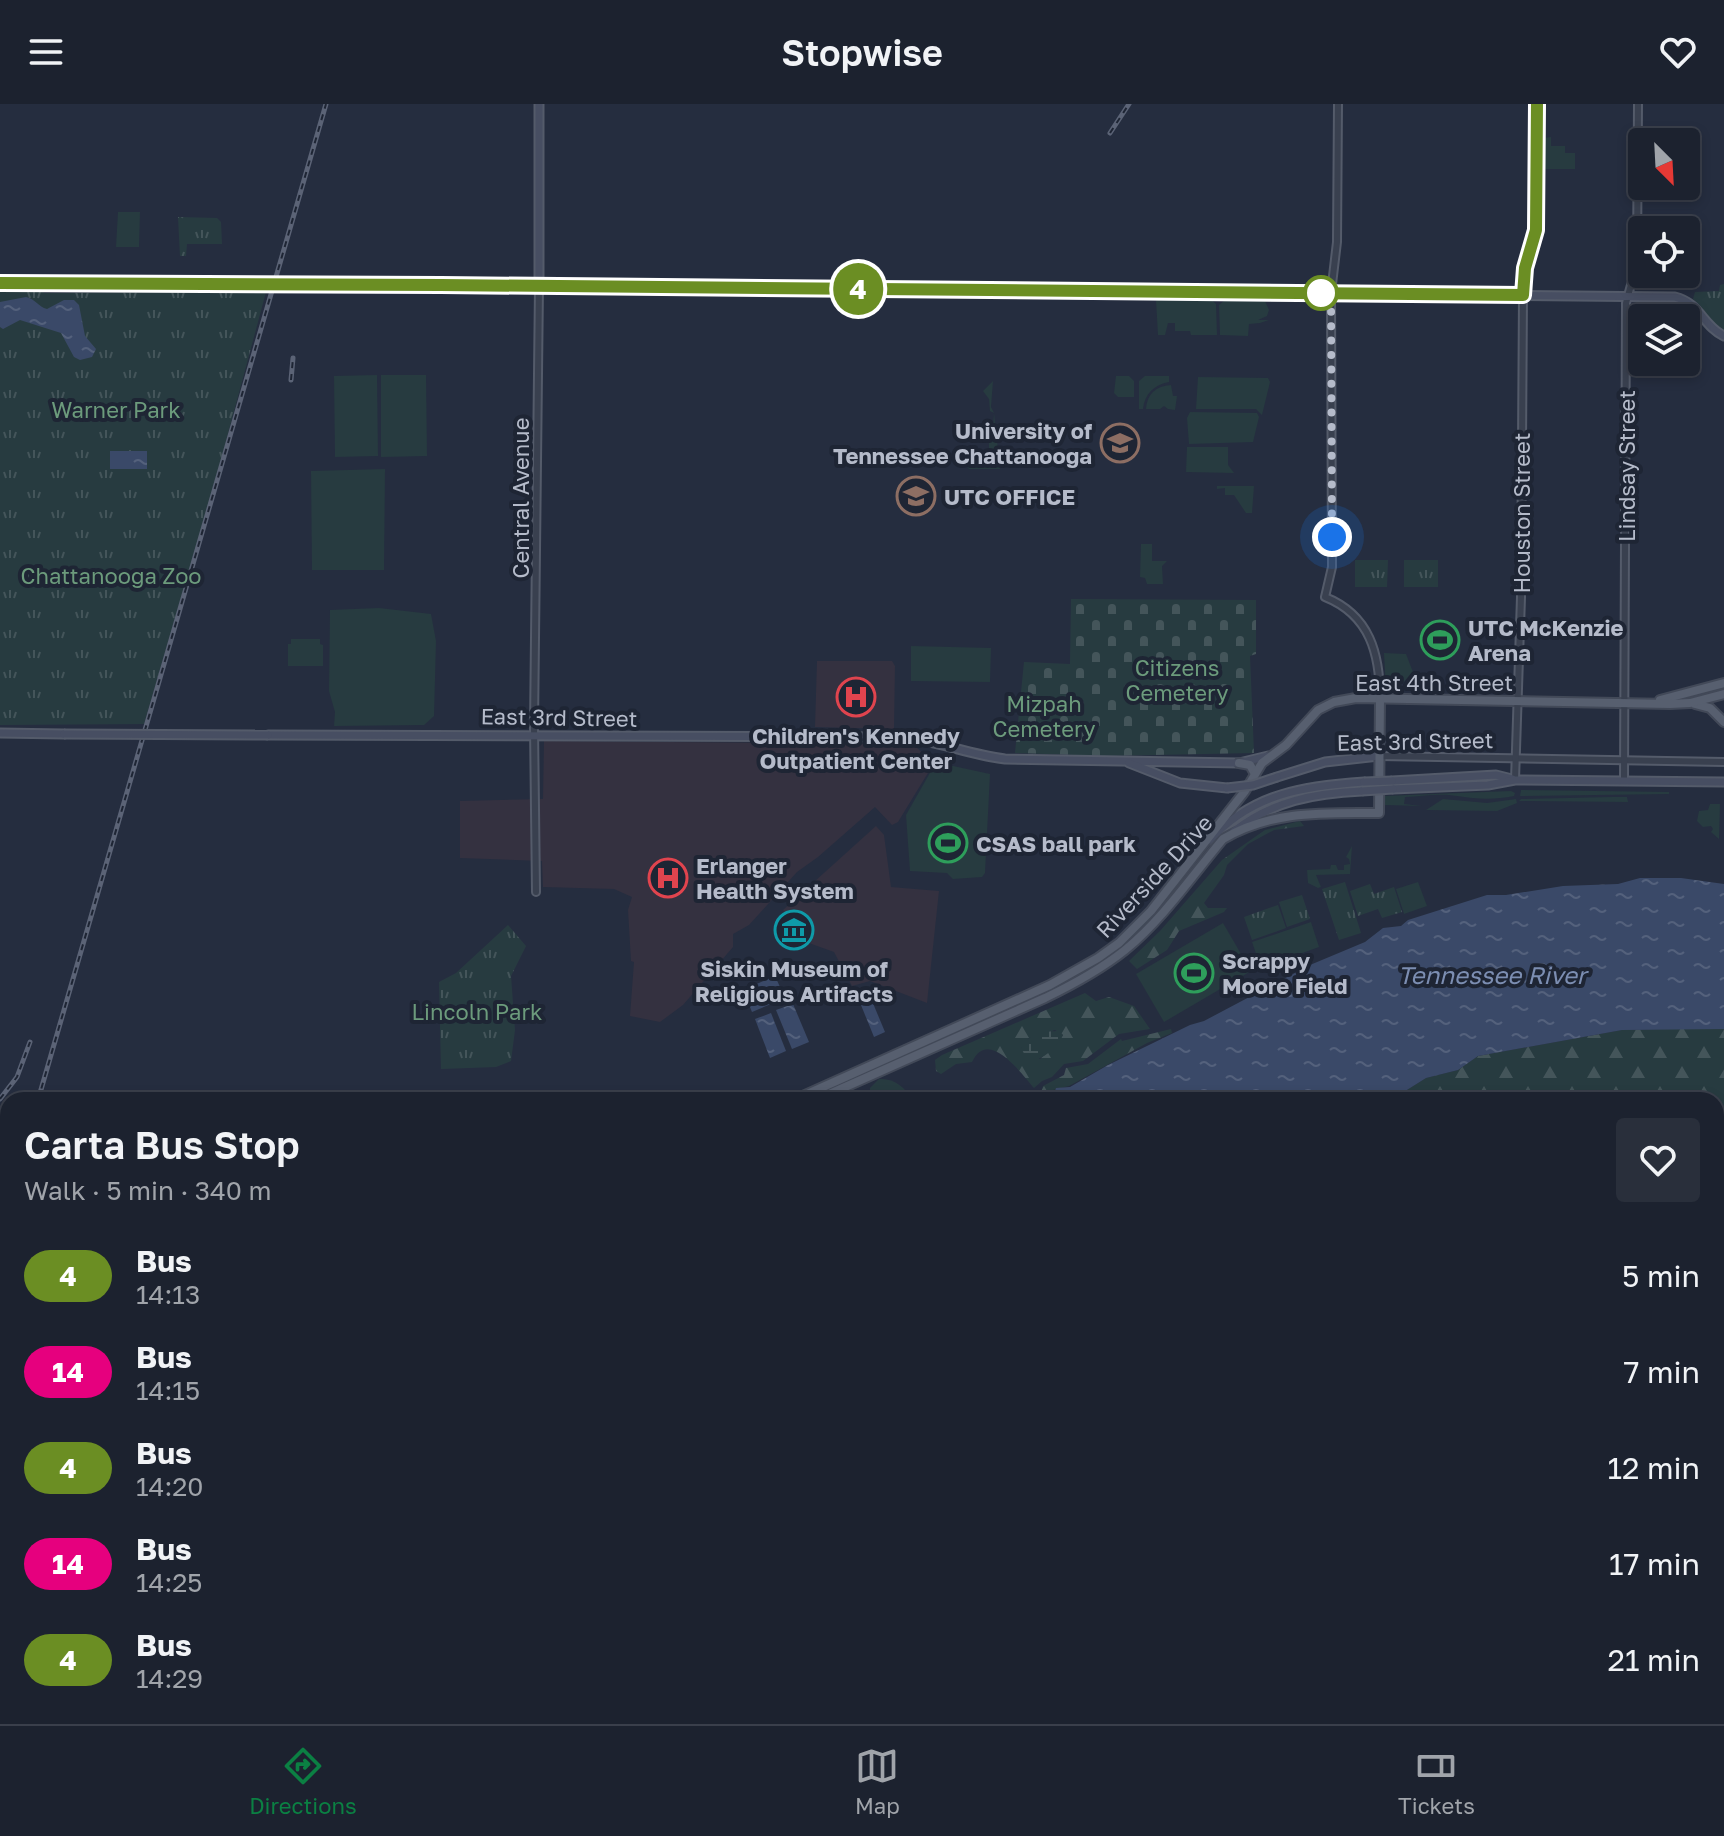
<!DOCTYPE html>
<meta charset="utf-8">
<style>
:root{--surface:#1c222f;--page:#292f3b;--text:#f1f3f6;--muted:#a0a4aa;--line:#3a3f4b;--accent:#0b8043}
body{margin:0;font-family:"Golos Text",sans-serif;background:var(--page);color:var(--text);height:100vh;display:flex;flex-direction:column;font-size:30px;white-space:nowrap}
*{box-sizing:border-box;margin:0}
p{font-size:26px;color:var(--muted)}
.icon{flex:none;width:44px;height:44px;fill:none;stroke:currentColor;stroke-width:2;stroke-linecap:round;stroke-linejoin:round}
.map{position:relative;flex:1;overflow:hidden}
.panel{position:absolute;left:0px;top:988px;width:1724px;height:632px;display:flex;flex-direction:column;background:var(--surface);border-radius:24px 24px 0 0;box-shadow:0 4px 12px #0003,0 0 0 2px var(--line)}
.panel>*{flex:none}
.badge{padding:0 16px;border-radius:26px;font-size:28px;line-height:52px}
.needle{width:52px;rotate:156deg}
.buttons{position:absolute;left:1628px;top:24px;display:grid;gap:16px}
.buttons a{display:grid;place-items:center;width:72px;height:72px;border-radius:8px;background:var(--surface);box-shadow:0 4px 12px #0003,0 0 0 2px var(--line);font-size:40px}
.you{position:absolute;width:40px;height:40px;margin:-20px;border:6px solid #fff;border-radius:50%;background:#1a73e8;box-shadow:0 0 0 12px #1a73e833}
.map>.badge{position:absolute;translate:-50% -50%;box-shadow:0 0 0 4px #fff}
.round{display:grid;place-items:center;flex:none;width:84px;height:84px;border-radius:8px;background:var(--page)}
.overview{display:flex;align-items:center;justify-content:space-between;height:136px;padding:0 24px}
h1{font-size:38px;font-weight:600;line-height:60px}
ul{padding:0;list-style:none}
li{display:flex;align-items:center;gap:24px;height:96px;padding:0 24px}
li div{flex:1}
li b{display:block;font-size:30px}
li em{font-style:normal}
li .badge{min-width:88px;font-weight:700;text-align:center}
header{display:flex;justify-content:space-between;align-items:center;height:104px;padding:0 24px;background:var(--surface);font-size:36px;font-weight:600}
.tab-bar{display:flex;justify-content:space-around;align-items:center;height:112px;border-top:2px solid var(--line);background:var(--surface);font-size:22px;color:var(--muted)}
.tab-bar a{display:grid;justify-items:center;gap:4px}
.tab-bar .selected{color:var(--accent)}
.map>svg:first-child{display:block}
.medical{fill:#343140}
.grass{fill:#273b40}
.forest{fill:url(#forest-firs);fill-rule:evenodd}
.wetland{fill:url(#wetland-marsh)}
.cemetery{fill:url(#cemetery-stones)}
.park{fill:url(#park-tufts)}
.water{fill:url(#water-ripples)}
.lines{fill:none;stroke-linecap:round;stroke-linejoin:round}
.tertiary-casing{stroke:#545b6a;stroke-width:10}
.secondary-casing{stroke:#545b6a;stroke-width:11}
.primary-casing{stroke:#424958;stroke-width:12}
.tertiary{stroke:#39404f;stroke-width:6}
.secondary{stroke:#474e62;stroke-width:7}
.primary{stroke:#575f6f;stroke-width:8}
.rail-casing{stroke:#5b6376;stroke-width:5}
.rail{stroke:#1e2534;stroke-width:2;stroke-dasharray:6;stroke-linecap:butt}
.secondary-bridge-casing{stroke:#545b6a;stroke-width:11;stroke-linecap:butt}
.secondary-bridge{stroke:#474e62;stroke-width:7}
.line-casing{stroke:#fff;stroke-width:18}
.line{stroke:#6b8e23;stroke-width:12}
.walk{stroke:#b5bbca;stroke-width:8;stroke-dasharray:0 14.4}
.stop-dot{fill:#fff;stroke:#6b8e23;stroke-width:4}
.labels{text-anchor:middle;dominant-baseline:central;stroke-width:8;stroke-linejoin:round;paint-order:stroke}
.park-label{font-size:22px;fill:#6c9b7c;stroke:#1e2534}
.poi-label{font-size:22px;font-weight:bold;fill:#b5bbca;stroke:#1e2534;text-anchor:start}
.street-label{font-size:22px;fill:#b5bbca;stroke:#1e2534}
.water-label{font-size:24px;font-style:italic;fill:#7c8eb2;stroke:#1e2534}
</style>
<header><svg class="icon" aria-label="menu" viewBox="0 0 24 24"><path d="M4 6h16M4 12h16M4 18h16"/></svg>Stopwise<svg class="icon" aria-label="heart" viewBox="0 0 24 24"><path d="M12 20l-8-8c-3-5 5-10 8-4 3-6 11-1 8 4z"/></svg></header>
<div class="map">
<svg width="1724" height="1620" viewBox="0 0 1724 1620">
<defs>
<pattern id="forest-firs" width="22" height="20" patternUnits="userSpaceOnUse" patternTransform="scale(2)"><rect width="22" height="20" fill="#273b40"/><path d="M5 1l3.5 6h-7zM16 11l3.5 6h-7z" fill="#44555a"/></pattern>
<pattern id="wetland-marsh" width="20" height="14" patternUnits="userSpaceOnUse" patternTransform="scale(2)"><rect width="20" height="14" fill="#273b40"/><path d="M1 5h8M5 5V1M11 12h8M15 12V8" fill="none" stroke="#44555a"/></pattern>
<pattern id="cemetery-stones" width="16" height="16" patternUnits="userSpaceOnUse" patternTransform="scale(2)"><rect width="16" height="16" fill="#273b40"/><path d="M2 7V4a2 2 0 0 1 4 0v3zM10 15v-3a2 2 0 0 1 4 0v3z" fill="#44555a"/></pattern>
<pattern id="park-tufts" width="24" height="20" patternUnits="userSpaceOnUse" patternTransform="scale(2)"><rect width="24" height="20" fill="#273b40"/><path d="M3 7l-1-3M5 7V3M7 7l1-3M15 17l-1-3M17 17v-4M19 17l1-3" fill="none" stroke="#44555a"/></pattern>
<pattern id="water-ripples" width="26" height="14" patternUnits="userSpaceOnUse" patternTransform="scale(2)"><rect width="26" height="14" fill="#3a4968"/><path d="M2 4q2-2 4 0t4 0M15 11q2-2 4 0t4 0" fill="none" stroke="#54617c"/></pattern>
</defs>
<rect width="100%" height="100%" fill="#252d3f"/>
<!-- medical -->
<g class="medical">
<polygon points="817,557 892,557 895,562 894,625 815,623"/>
<polygon points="544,637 899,640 916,643 934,659 898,718 892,721 875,703 818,753 797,768 749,821 733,830 733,843 683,901 660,918 630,912 634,858 631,857 628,806 632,793 614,785 543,783 542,757 460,754 460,697 543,695"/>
<polygon points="876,722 884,731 891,783 939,787 927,899 870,877 852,882 834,848 806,838 783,806"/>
</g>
<!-- grass -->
<g class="grass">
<polygon points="1551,33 1551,42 1565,42 1565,49 1575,49 1575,65 1543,65 1543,34"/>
<polygon points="118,108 140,108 139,143 116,143"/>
<polygon points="1156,196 1212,196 1216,200 1217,231 1191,231 1190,227 1175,227 1175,219 1168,219 1165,231 1158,231"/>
<polygon points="1225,196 1265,197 1269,206 1267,212 1258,216 1269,216 1260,219 1249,220 1248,232 1220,231 1219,201"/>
<polygon points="377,271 378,352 335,353 334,272"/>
<polygon points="381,271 426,271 427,352 381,353"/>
<polygon points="1116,272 1129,272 1134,277 1134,293 1118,293 1114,289"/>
<path d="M 1145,272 L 1169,272 L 1169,278 C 1154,281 1145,289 1143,305 L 1139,305 L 1139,277 Z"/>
<polygon points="1198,273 1268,274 1270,278 1262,311 1256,305 1196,305"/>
<polygon points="993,277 991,303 994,309 1000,365 969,365 958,352 959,348 971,348 972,354 982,355 982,350 989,350 989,337 992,337 994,309 990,307 989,295 983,287"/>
<path d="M 1171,281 L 1173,292 L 1177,292 L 1175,306 L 1168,305 L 1164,302 L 1160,305 L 1146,305 C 1147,290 1156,282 1171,281 Z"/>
<polygon points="1190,308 1257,309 1259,313 1253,338 1189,340 1187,314"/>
<polygon points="1187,343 1228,343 1228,361 1234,369 1186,368"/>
<polygon points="385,365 384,466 312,466 311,367"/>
<polygon points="1217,382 1254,382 1252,409 1246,409 1234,391 1225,391 1225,384 1217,385"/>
<polygon points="1141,440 1152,440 1152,457 1167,457 1162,462 1163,480 1147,480 1145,474 1140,473"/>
<polygon points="379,504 431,510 436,537 434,612 424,621 334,622 335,608 329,587 330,506"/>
<polygon points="291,535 320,535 320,540 323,541 323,562 288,562 288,540 291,540"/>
<polygon points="911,542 991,544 990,578 911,577"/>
<polygon points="1384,549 1406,550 1413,568 1394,588 1386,586"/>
<polygon points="944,660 990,670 985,769 982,773 953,775 947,769 910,767 906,711 931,667"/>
<polygon points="1521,686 1669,688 1669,690 1520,692"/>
<path d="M 1511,687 L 1515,689 L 1514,692 C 1494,696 1476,695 1457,692 C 1440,689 1421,692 1405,693 L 1404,700 L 1422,702 L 1385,701 L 1383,692 Z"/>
<polygon points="1612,693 1627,693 1628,698 1519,697 1521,695"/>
<polygon points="1443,695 1487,699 1516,695 1517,699 1497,707 1426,706"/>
<polygon points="1710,700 1720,700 1719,735 1711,728 1713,725 1711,722 1703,723 1697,717 1699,707 1708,706"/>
<polygon points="1352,742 1350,770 1316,771 1321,783 1318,784 1308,779 1307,766 1330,765 1331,761 1336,761 1338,766 1344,766 1344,761 1350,760 1349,755 1346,753"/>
<polygon points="1418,778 1427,802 1404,810 1396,785"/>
<polygon points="1311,818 1319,843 1261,864 1252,838"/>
<polygon points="1223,819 1251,867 1164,918 1136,870"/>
</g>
<!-- forest -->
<g class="forest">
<polygon points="1300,717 1304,722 1274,726 1248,740 1227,761 1224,771 1204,799 1208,804 1227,804 1224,808 1179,827 1167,846 1137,865 1129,857 1160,827 1222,756 1265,726"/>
<path d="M 1085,889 L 1096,897 L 1109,893 L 1134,902 L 1150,925 L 1119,930 L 1083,957 L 1064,960 L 1052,973 L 1042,977 L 1034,984 C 1021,969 988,923 972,958 L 956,960 L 941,970 L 936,967 L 935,956 L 942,951 ZM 1055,926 L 1063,931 L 1057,940 L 1040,955 L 1021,944 L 1029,934 Z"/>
<polygon points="1715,924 1724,925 1724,1026 1716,1028 1716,996 1391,996 1426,974 1458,966 1478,952 1622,926"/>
<polygon points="1171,925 1172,929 1147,939 1069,982 1049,987 1047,992 1041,996 1030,996 1041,988 1043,982 1064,971 1066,964 1088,960 1121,935 1122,937"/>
<path d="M 879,975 C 894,974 905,983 912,996 L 872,996 L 870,984 Z"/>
<polygon points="164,1612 257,1612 250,1620 175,1620"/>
</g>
<!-- wetland -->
<path class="wetland" d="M 1059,927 L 1063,931 C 1058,942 1046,954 1033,956 L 1026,953 L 1021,944 C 1027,930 1046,927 1059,927 Z"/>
<!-- cemetery -->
<polygon class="cemetery" points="1071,495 1256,496 1256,550 1250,552 1254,649 1104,652 1015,649 1024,558 1070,560"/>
<!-- park -->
<g class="park">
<polygon points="178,113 217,114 221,118 222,140 187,140 186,152 180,152"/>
<path d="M 1724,180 L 1724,228 C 1710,220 1706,205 1693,195 L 1695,188 L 1719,187 L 1720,181 Z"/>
<polygon points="0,186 34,186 45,189 266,188 214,382 144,620 0,621"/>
<polygon points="1355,456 1388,456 1387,483 1355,483"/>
<rect x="1404" y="456" width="34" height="27"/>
<polygon points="1345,778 1361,829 1339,836 1322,785"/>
<polygon points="1370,780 1374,790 1394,783 1402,808 1382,814 1378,805 1358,812 1350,787"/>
<polygon points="1302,791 1310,815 1287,823 1279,798"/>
<polygon points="1278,801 1286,824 1252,836 1244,813"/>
<polygon points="508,821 526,842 511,872 515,926 511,957 496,963 441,965 439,878 456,869"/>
</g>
<!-- water -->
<g class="water">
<path d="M 26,193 C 36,195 38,203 47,205 L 64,196 L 74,196 L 79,201 L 85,232 L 96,245 L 92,253 L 80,256 L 74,253 L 61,229 L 20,216 L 3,225 L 0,223 L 0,198 Z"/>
<rect x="110" y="347" width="37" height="18"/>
<polygon points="1640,774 1681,774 1724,780 1724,925 1622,926 1478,952 1458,966 1426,974 1391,996 1045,996 1054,990 1056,984 1070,983 1108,961 1190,921 1204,917 1310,861 1365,838 1383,824 1401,822 1408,816 1487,791 1506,791 1563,782 1618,780"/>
<polygon points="775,872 785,894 752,908 743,886"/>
<polygon points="872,897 885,928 874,933 861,901"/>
<polygon points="793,900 809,938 792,945 776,906"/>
<polygon points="771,909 786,947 770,954 755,915"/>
<polygon points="1724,1026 1724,1196 1716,1198 1716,1028"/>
<polygon points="461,1612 772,1612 767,1620 456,1620"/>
</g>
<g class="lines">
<defs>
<g id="tertiary">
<path d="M 1338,0 L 1337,138 L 1331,189 L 1332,463 L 1325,493 C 1370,511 1380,550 1380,595"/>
<polyline points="1379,652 1724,658"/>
<polyline points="1515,676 1521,493 1523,191"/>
<polyline points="1624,677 1626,199 1637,159 1638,0"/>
<polyline points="536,788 534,622 539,182"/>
</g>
<g id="secondary">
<polyline points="0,179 190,180"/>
<path d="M 352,180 L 1675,193 C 1700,199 1703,222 1724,232"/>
<polyline points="539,182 539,0"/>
<polyline points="0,629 64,630"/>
<path d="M 268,631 L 902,633 C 938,637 970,651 1005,655 L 1239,659 L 1268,652"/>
<polyline points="1129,659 1180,679 1227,684"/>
<polyline points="1277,673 1325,658 1379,652"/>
<polyline points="1392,677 1496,671 1512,675"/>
<polyline points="1393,685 1488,681 1515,676 1724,678"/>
<path d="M 1234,727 C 1272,697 1315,689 1362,687"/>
<path d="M 1210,736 C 1253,689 1305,682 1364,678"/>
</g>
<g id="primary">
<polyline points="1660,596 1724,579"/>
<polyline points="1695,600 1710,604 1724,618"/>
<polyline points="1239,659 1250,661 1255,670"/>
<polyline points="794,996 1050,881 1098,854 1119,839 1151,807 1245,687 1262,659 1286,641 1318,606 1334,598 1356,594 1670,600 1690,599 1724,590"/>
<path d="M 816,996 L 1045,894 C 1074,880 1100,866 1125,846 C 1162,816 1192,772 1223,735 C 1273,706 1323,709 1379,709 L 1380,595"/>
<polyline points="1716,1583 1724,1568"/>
<polyline points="268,1620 275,1612"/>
<polyline points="1696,1620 1700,1612"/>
</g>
</defs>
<!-- tertiary casing -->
<use href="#tertiary" class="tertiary-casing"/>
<!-- secondary casing -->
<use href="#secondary" class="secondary-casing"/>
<!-- primary casing -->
<use href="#primary" class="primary-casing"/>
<!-- tertiary -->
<use href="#tertiary" class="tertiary"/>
<!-- secondary -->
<use href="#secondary" class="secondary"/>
<!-- primary -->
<use href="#primary" class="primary"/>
<defs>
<g id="rail">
<polyline points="1110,29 1129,0"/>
<polyline points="291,276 293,254"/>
<polyline points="0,995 17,973 30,938"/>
<polyline points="38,996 326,0"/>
<polyline points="0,1128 8,1101"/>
<polyline points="0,1242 8,1202"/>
</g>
</defs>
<!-- rail casing -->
<use href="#rail" class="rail-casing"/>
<!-- rail -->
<use href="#rail" class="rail"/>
<defs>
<g id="secondary-bridge">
<polyline points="190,180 352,180"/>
<polyline points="64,630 268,631"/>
<polyline points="1364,678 1392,677"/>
<polyline points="1227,684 1253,681 1277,673"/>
<polyline points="1362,687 1393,685"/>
</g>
</defs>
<!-- secondary-bridge casing -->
<use href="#secondary-bridge" class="secondary-bridge-casing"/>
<!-- secondary-bridge -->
<use href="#secondary-bridge" class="secondary-bridge"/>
</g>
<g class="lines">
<defs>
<polyline id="line" points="0,179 441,181 1523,191 1525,164 1536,126 1537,0"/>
</defs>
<!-- line casing -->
<use href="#line" class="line-casing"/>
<!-- line -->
<use href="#line" class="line"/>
<!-- walk -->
<polyline class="walk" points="1321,189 1331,189 1332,433"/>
</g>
<!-- icons -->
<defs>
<symbol id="university-ring" viewBox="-11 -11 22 22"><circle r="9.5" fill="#1e2534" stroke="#8d6e63" stroke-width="1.5"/><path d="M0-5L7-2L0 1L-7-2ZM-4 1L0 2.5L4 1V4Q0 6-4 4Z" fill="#8d6e63"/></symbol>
<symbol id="stadium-ring" viewBox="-11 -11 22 22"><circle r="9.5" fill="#1e2534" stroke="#2e9e5b" stroke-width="1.5"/><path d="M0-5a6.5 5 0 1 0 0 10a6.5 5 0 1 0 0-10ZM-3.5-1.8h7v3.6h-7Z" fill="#2e9e5b"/></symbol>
<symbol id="hospital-ring" viewBox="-11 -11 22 22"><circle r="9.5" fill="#1e2534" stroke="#e0444e" stroke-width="1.5"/><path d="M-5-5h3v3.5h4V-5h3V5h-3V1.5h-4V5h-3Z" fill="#e0444e"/></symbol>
<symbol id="museum-ring" viewBox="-11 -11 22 22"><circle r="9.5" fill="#1e2534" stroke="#0f9aa8" stroke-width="1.5"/><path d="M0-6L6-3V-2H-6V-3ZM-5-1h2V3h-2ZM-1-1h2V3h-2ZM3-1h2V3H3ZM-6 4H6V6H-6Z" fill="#0f9aa8"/></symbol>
</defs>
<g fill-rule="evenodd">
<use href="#university-ring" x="1098" y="317" width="44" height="44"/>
<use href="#university-ring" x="894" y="370" width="44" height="44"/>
<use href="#stadium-ring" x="1418" y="514" width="44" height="44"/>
<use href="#hospital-ring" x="834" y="571" width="44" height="44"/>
<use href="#stadium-ring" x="926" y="717" width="44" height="44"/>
<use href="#hospital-ring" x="646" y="752" width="44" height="44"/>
<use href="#museum-ring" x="772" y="804" width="44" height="44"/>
<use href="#stadium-ring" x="1172" y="847" width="44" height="44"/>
</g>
<!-- markers -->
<circle class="stop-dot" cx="1321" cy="189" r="16"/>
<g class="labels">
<!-- park labels -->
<g class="park-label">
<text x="116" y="305">Warner Park</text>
<text x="111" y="471">Chattanooga Zoo</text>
<text x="1177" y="563">Citizens<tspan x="1177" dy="25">Cemetery</tspan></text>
<text x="1044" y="599">Mizpah<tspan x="1044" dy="25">Cemetery</tspan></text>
<text x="477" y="907">Lincoln Park</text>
</g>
<!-- poi labels -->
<g class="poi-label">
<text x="1092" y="326" text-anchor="end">University of<tspan x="1092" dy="25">Tennessee Chattanooga</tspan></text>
<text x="944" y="392">UTC OFFICE</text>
<text x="1468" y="523">UTC McKenzie<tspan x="1468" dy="25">Arena</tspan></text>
<text x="856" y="631" text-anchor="middle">Children's Kennedy<tspan x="856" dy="25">Outpatient Center</tspan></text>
<text x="976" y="739">CSAS ball park</text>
<text x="696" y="761">Erlanger<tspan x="696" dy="25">Health System</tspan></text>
<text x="1222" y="856">Scrappy<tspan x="1222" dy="25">Moore Field</tspan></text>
<text x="794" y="864" text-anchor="middle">Siskin Museum of<tspan x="794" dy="25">Religious Artifacts</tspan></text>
</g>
<!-- street labels -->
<g class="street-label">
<text transform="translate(1626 362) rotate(-90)">Lindsay Street</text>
<text transform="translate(520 394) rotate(-90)">Central Avenue</text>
<text transform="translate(1521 409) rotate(-90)">Houston Street</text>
<text x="1434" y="578">East 4th Street</text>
<text transform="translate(559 613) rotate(1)">East 3rd Street</text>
<text transform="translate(1415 637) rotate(-1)">East 3rd Street</text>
<text transform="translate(1154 772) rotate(-47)">Riverside Drive</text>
</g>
<!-- water labels -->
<g class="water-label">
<text x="1492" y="870">Tennessee River</text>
</g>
</g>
</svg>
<div class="buttons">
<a><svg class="needle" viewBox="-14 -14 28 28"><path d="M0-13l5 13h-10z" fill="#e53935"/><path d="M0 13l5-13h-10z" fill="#a0a4aa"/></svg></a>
<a><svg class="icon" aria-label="locate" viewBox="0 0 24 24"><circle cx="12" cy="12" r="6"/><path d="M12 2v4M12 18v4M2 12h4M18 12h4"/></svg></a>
<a><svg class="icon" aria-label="layers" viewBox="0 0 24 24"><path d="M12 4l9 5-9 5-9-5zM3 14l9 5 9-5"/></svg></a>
</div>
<div class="you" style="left:1332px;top:433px"></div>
<b class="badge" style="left:858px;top:185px;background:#6b8e23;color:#fff">4</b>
<section class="panel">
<div class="overview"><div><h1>Carta Bus Stop</h1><p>Walk · 5 min · 340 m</p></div><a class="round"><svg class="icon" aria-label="heart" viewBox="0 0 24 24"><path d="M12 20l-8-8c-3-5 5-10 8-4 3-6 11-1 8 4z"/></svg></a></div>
<ul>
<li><span class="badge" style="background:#6b8e23;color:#fff">4</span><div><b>Bus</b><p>14:13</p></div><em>5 min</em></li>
<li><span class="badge" style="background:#e6007e;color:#fff">14</span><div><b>Bus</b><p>14:15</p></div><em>7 min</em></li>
<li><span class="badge" style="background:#6b8e23;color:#fff">4</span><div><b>Bus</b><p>14:20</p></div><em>12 min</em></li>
<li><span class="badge" style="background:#e6007e;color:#fff">14</span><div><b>Bus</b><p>14:25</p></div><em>17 min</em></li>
<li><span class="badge" style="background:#6b8e23;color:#fff">4</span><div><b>Bus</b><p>14:29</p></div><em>21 min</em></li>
</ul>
</section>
</div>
<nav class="tab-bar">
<a class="selected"><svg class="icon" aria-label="directions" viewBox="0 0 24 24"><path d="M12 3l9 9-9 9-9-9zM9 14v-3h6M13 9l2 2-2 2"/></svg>Directions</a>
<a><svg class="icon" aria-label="map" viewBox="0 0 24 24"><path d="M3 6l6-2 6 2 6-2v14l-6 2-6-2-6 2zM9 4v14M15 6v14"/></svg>Map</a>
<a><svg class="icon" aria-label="tickets" viewBox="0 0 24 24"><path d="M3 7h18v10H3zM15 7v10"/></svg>Tickets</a>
</nav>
